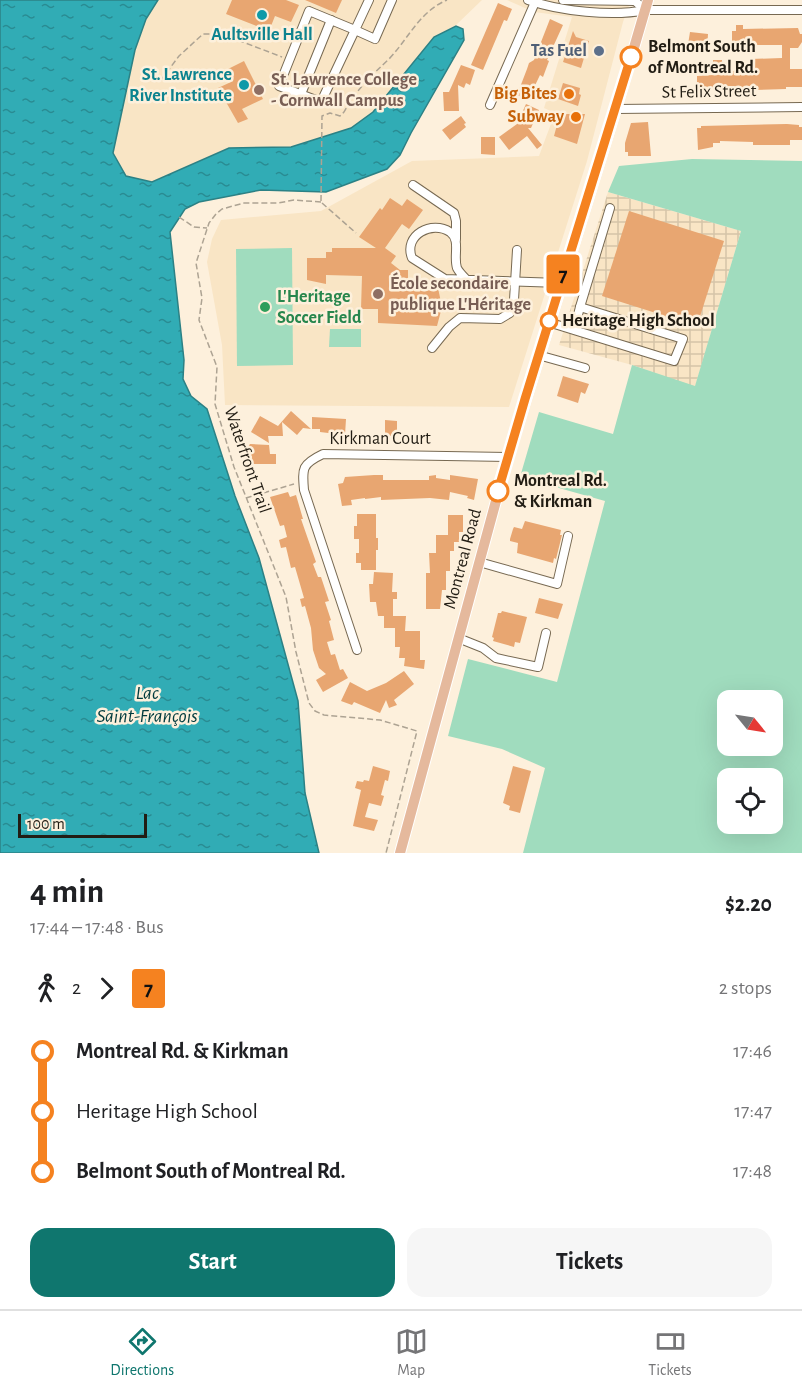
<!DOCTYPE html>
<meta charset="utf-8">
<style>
:root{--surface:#fff;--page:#f6f6f6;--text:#202124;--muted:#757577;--line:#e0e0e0;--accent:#0f766e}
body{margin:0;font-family:"Alegreya Sans",sans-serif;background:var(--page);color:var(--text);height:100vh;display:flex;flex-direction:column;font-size:22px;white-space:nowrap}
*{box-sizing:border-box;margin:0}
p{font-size:20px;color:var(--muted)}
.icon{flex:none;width:33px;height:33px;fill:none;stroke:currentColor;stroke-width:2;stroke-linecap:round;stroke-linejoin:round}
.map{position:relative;height:853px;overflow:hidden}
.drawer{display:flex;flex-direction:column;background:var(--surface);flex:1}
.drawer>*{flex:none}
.badge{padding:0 12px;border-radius:4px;font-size:21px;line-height:39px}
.needle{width:39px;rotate:120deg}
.buttons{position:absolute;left:717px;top:690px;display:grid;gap:12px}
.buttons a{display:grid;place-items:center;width:66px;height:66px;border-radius:12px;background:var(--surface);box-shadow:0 6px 24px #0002;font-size:30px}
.scale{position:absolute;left:18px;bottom:15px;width:129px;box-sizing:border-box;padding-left:6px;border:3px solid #221d14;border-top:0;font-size:16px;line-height:21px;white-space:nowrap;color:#221d14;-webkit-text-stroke:4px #fdf0dc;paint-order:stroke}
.map>.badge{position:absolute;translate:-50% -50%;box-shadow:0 0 0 3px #fff}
.legs{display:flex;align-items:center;gap:9px;height:66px;padding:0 30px;font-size:20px}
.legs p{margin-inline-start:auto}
.summary{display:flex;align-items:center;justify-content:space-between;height:102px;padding:0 30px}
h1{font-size:33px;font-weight:700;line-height:45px}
.cta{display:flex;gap:12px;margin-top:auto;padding:12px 30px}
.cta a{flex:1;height:69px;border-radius:18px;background:var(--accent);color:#fff;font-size:24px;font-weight:700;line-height:69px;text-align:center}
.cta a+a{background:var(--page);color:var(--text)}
ul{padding:0 30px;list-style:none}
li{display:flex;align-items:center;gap:21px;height:60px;font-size:22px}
li i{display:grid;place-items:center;width:9px;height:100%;margin:0 8px;background:currentColor}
li i::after{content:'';width:15px;height:15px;margin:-8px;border:4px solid;border-radius:50%;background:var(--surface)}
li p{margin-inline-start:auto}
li:first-child i{background:linear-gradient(#0000 50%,currentColor 0)}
li:last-child i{background:linear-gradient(currentColor 50%,#0000 0)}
.dock{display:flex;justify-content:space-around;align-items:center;height:84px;border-top:2px solid var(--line);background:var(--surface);font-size:16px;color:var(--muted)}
.dock a{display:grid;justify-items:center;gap:3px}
.dock .active{color:var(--accent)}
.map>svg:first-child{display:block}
.built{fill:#f9e5c5}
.industrial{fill:url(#industrial-grid)}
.grass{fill:#a0dcbe;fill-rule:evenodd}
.water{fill:url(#water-ripples);stroke:#2c8185;stroke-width:1.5}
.building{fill:#e8a671}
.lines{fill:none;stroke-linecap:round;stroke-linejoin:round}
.minor-casing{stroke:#776952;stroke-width:10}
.major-casing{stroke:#fff;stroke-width:12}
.path{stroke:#ada393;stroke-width:1.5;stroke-dasharray:6 3;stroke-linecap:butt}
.minor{stroke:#fff;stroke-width:8}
.major{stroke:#e5b99d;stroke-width:10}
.line-1-casing{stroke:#fff;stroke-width:14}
.line-1{stroke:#f58220;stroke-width:9}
.culture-dot{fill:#0f9aa8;stroke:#fdf0dc;stroke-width:2}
.service-dot{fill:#5c6f8a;stroke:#fdf0dc;stroke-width:2}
.stop-1-dot{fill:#fff;stroke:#f58220;stroke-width:3}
.education-dot{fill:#8d6e63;stroke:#fdf0dc;stroke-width:2}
.food-dot{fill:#e8710a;stroke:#fdf0dc;stroke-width:2}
.leisure-dot{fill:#2e9e5b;stroke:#fdf0dc;stroke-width:2}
.labels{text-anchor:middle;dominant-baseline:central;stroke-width:5;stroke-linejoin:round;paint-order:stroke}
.culture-label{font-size:18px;font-weight:bold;fill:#0d838f;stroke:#fdf0dc}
.stop-label{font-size:18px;font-weight:bold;fill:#221d14;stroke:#fdf0dc;text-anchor:start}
.service-label{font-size:18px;font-weight:bold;fill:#4e5e75;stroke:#fdf0dc;text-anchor:end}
.education-label{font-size:18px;font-weight:bold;fill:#785e54;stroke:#fdf0dc;text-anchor:start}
.street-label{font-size:18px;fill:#221d14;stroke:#fdf0dc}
.food-label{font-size:18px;font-weight:bold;fill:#c56008;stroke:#fdf0dc;text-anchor:end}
.leisure-label{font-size:18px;font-weight:bold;fill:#27864d;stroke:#fdf0dc;text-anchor:start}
.water-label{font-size:20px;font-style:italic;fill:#013b3e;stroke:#fdf0dc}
</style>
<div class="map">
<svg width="802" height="853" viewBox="0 0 802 853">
<defs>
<pattern id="industrial-grid" width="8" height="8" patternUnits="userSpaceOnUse" patternTransform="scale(1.5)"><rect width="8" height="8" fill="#f9e5c5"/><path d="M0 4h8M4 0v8" fill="none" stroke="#d5c4a8"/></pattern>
<pattern id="water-ripples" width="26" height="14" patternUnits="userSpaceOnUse" patternTransform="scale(1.5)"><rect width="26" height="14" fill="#31acb5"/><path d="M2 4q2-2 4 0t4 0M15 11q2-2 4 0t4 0" fill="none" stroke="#298b92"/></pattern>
</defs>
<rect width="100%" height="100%" fill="#fdf0dc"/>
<!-- built -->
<g class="built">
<polygon points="158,0 482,0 455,26 434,37 373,112 351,128 291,147 229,148 152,182 126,176 113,153 135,50 146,19"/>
<polygon points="507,0 631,0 623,22 587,161 509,407 225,405 222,345 207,262 212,239 221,220 321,211 412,161 539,156 555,113 544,108 572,17 534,12"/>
</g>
<!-- industrial -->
<polygon class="industrial" points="608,192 741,231 695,387 632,365 559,345"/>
<!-- grass -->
<g class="grass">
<path d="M 692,159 L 802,161 L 802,853 L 523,853 L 545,768 L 502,749 L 448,736 L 468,659 L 557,682 L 605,501 L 520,477 L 539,412 L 613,434 L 632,365 L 695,386 L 741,231 L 608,192 L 619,166 ZM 772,700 L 772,746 L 728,746 L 728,700 ZM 772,778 L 772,824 L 728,824 L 728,778 Z"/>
<polygon points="292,248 293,365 237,366 236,249"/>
<polygon points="330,329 361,329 361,347 329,347"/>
</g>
<!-- water -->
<polygon class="water" points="0,0 158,0 146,19 135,50 113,153 126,176 152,182 229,148 291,147 351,128 373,112 434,37 456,26 463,29 464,40 411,133 400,155 387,169 326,192 261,190 199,202 185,209 170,232 184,360 183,379 191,396 207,409 235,496 259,558 298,701 305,793 319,853 0,853"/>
<!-- building -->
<g class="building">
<polygon points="232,0 286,0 299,5 291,22 275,16 269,31 226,14"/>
<polygon points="305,0 342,0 336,13"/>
<polygon points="498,3 512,9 507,21 504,20 483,70 471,65"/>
<polygon points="550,19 563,25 547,60 549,61 543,77 540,75 528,100 517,95 527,69 529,63 534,60"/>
<polygon points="736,25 743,25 743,29 798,28 800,34 802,34 802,42 798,48 790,48 790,69 802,69 802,87 786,87 786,89 752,90 752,89 736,89 736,87 697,88 697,76 713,75 713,60 722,60 723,71 737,71 737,68 751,68 751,59 782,58 782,45 747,45 747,50 732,50 732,31 736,31"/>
<polygon points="573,31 576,37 589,41 581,68 563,62"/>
<polygon points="690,32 708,34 707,52 687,51"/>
<polygon points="244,61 263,99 242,109 248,119 238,123 218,88 231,82 226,70"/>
<polygon points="461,65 475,70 470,85 466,83 464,88 458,85 459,111 444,111 443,92 449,92"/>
<polygon points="563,83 580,88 579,94 581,95 578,106 558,99"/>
<polygon points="526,104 539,110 531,128 528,128 542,145 537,149 527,136 509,150 499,137 517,124"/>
<polygon points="560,114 585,114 577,144 554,136"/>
<polygon points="461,116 466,123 464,124 466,127 450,140 442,130"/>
<polygon points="648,122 651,156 628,156 628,152 625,152 625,143 631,123"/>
<polygon points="787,124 799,125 799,127 802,127 802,140 790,140 790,145 753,145 753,142 720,141 720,143 713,143 713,147 698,150 697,128 701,128 701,126"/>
<polygon points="481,137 495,137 495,155 481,154"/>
<polygon points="390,198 402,206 407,199 423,210 409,229 402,224 385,248 396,256 391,263 400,270 408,270 408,288 438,288 442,307 437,326 378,323 378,309 361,309 362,276 326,275 326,284 307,280 307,258 326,258 326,252 332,252 332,248 376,248 359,237 380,208 382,210"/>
<polygon points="629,211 724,241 697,326 602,296"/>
<polygon points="563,376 589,384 585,394 581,392 578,403 557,396"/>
<polygon points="291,411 311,429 303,428 297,435 282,422 283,436 268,436 269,443 251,432 260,416 278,426"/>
<polygon points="312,417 346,419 345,435 320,432 320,429 312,429"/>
<polygon points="385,420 397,421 397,436 385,436"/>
<polygon points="250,444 269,445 270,454 276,454 276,464 251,464 248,447"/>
<polygon points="374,475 383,475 383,480 429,480 429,476 436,475 436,478 450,480 450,475 478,479 474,500 467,498 468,496 450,492 449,500 430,498 381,500 381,497 365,499 365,498 351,500 352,505 342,506 338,484 343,483 345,477"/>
<polygon points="288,492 290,497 296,495 303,519 301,519 316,562 313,564 318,577 321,577 329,601 325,602 331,620 329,621 334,640 327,642 331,655 335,654 340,670 343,669 348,678 323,692 316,680 326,674 319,668 313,650 311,628 305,606 302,607 300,599 304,598 295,567 291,568 286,547 281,548 279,540 287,537 284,525 280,526 270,497"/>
<polygon points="357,514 376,514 376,538 378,538 378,550 376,550 376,570 361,570 361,563 356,563 356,553 359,553 359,539 354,539 354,526 357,526"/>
<polygon points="448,515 463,515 463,532 459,532 459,542 454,542 454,551 450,551 450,571 446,571 446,590 442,590 440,609 426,609 426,573 430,573 429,553 436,553 436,535 448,535"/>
<polygon points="525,521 561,530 560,535 562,535 556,559 554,558 553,563 517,553 518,543 510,541 510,539 513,529 514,527 522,529"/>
<polygon points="374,572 393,573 392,592 397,592 397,599 393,599 393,616 406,616 405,631 420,631 420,660 425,660 424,669 404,666 405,658 399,658 400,647 395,647 395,628 384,628 384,616 378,616 376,602 370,602 369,584 373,584"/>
<polygon points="539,598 563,604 558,619 535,613"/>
<polygon points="502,611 527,617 520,643 515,642 514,647 493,641 494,638 492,637 498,613 501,613"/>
<polygon points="404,671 414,684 394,700 397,705 389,708 386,700 380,713 354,702 352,705 341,701 350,682 367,691 386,683"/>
<polygon points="373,766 390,771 388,781 385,780 381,795 384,796 381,806 369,803 365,817 378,820 374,831 353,826 361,790 355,788 357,781 363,782 364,780 369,781"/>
<polygon points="513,766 531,771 520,813 509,810 510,806 503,803"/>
</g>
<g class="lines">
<defs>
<g id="minor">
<polyline points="369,0 355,30 375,39 392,0"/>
<path d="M 528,0 C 559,11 613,17 645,10 L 802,10"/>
<polyline points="563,0 635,1 645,10"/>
<polygon points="309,11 355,30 321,102 279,86"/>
<polyline points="301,94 331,20"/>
<polyline points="490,105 536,0"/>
<polyline points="616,109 802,107"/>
<polyline points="413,185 454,213 456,221 456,239"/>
<path d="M 466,279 C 463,276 459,272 457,268 C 453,256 461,240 450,232 C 432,220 403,235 412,258 L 445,279 L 560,283"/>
<polyline points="580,307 610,208"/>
<polyline points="548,322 674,361 683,339 580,307 574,330"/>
<polyline points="432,348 449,327 460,318 500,319 510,313 514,300 517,250"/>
<polyline points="538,355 585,368"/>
<polyline points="479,562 557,584 568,536"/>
<polyline points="458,638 483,648 496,658 538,667 546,633"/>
<path d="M 357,650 L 304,490 C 302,468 302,464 323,454 L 508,457"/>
</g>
<polyline id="major" points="400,853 508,457 616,109 648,0"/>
</defs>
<!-- minor casing -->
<use href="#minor" class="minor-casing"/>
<!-- major casing -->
<use href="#major" class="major-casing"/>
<!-- path -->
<g class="path">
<polyline points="161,80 179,56 203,34 222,34 282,57"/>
<path d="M 321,201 L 322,116 L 330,113 L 340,116 L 344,112 C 356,90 371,76 389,59 C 409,38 419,12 447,0"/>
<polyline points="321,202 294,200 278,203 244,203 222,209 216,214 209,223 196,263 202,298 199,320 217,367 215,404 234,467 286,597 296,652 309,703 315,711 324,715 380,720 417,731 386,853"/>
<polyline points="322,203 356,233"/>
<polyline points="179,217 194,227 207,228"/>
<polyline points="246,498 294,484"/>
</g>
<!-- minor -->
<use href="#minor" class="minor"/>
<!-- major -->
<use href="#major" class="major"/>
</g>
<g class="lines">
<defs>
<polyline id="line-1" points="498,491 525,399 631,57"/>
</defs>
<!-- line-1 casing -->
<use href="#line-1" class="line-1-casing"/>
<!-- line-1 -->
<use href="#line-1" class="line-1"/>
</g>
<!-- markers -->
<g class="culture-dot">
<circle cx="262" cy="15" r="6"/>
<circle cx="244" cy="85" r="6"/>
</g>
<circle class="service-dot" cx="599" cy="51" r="6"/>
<g class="stop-1-dot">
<circle cx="631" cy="57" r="10"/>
<circle cx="549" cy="321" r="8"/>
<circle cx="498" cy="491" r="10"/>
</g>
<g class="education-dot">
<circle cx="259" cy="90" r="6"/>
<circle cx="378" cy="294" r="6"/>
</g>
<g class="food-dot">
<circle cx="569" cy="94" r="6"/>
<circle cx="576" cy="117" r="6"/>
</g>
<circle class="leisure-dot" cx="265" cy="307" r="6"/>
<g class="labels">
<!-- culture labels -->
<g class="culture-label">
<text x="262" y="35">Aultsville Hall</text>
<text x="232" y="75" text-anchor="end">St. Lawrence<tspan x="232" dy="21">River Institute</tspan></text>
</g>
<!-- stop labels -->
<g class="stop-label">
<text x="648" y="47">Belmont South<tspan x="648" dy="21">of Montreal Rd.</tspan></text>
<text x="562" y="321">Heritage High School</text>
<text x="514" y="481">Montreal Rd.<tspan x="514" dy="21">&amp; Kirkman</tspan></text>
</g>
<!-- service labels -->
<g class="service-label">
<text x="587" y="51">Tas Fuel</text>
</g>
<!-- education labels -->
<g class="education-label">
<text x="271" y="80">St. Lawrence College<tspan x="271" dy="21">- Cornwall Campus</tspan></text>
<text x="390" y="284">École secondaire<tspan x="390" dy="21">publique L'Héritage</tspan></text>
</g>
<!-- street labels -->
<g class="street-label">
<text transform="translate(709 92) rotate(-1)">St Felix Street</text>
<text x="380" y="439">Kirkman Court</text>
<text transform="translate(247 460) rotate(71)">Waterfront Trail</text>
<text transform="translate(463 559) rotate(-75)">Montreal Road</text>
</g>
<!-- food labels -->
<g class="food-label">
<text x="557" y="94">Big Bites</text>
<text x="564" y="117">Subway</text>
</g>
<!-- leisure labels -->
<g class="leisure-label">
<text x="277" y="297">L'Heritage<tspan x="277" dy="21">Soccer Field</tspan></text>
</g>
<!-- water labels -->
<g class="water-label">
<text x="147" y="693">Lac<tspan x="147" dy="23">Saint-François</tspan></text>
</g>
</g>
</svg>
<div class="buttons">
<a><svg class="needle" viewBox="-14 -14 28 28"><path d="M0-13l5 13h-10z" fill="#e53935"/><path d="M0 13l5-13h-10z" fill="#757577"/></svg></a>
<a><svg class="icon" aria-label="locate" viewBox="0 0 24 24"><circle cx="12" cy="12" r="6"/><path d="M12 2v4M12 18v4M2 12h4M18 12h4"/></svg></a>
</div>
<div class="scale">100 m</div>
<b class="badge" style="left:563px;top:274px;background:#f58220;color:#111">7</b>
</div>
<section class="drawer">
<div class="summary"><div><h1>4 min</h1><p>17:44 – 17:48 · Bus</p></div><b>$2.20</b></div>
<div class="legs"><svg class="icon" aria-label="walk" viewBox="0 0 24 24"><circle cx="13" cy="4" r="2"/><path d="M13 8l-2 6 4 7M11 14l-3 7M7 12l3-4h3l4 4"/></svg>2<svg class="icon" aria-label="forward" viewBox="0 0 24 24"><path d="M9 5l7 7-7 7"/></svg><b class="badge" style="background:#f58220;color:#111">7</b><p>2 stops</p></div>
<ul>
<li><i style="color:#f58220"></i><b>Montreal Rd. &amp; Kirkman</b><p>17:46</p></li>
<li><i style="color:#f58220"></i><span>Heritage High School</span><p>17:47</p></li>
<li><i style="color:#f58220"></i><b>Belmont South of Montreal Rd.</b><p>17:48</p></li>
</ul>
<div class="cta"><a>Start</a><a>Tickets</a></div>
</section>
<nav class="dock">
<a class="active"><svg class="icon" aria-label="directions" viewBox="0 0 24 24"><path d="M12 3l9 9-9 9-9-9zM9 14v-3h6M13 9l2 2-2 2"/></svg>Directions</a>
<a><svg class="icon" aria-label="map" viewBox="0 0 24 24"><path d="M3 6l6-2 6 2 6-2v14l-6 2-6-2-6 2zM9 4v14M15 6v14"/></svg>Map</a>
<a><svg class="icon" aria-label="tickets" viewBox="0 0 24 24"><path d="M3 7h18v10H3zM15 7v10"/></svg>Tickets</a>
</nav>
